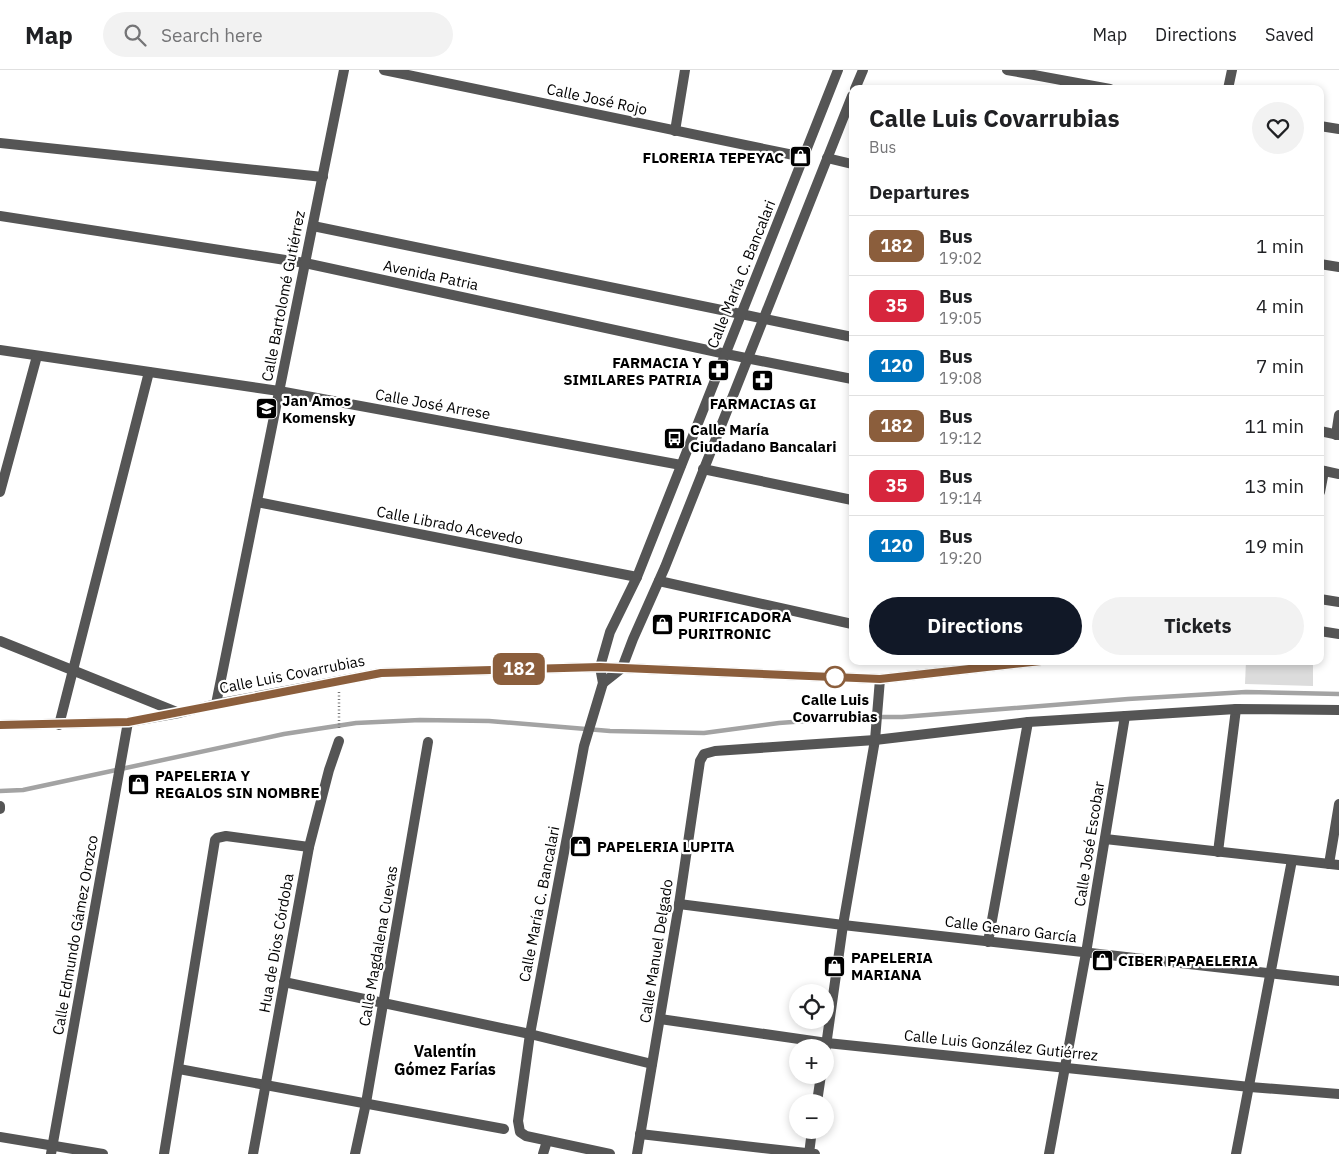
<!DOCTYPE html>
<meta charset="utf-8">
<style>
:root{--surface:#fff;--page:#f2f2f2;--text:#202124;--muted:#757577;--line:#e0e0e0;--accent:#111827}
body{margin:0;font-family:"IBM Plex Sans",sans-serif;background:var(--page);color:var(--text);height:100vh;display:flex;flex-direction:column;font-size:19px;white-space:nowrap}
*{box-sizing:border-box;margin:0}
p{font-size:16px;color:var(--muted)}
.icon{flex:none;width:28px;height:28px;fill:none;stroke:currentColor;stroke-width:2;stroke-linecap:round;stroke-linejoin:round}
.map{position:relative;flex:1;overflow:hidden}
.sheet{position:absolute;left:849px;top:15px;width:475px;height:580px;display:flex;flex-direction:column;background:var(--surface);border-radius:10px;box-shadow:0 2px 8px #0003}
.sheet>*{flex:none}
.badge{padding:0 10px;border-radius:8px;font-size:18px;line-height:32px}
.tools{position:absolute;left:789px;top:914px;display:grid;gap:10px}
.tools a{display:grid;place-items:center;width:45px;height:45px;border-radius:50%;background:var(--surface);box-shadow:0 2px 8px #0003;font-size:25px}
.map>.badge{position:absolute;translate:-50% -50%;box-shadow:0 0 0 2px #fff}
h2{padding:0 20px;font-size:19px;line-height:45px}
.round{display:grid;place-items:center;flex:none;width:52px;height:52px;border-radius:26px;background:var(--page)}
.head{display:flex;align-items:center;justify-content:space-between;height:85px;padding:0 20px}
h1{font-size:24px;font-weight:800;line-height:38px}
.action{display:flex;gap:10px;margin-top:auto;padding:10px 20px}
.action a{flex:1;height:58px;border-radius:30px;background:var(--accent);color:#fff;font-size:20px;font-weight:800;line-height:58px;text-align:center}
.action a+a{background:var(--page);color:var(--text)}
ul{padding:0;list-style:none}
li{display:flex;align-items:center;gap:15px;height:60px;padding:0 20px;border-top:1px solid var(--line)}
li div{flex:1}
li b{display:block;font-size:19px}
li em{font-style:normal}
li .badge{min-width:55px;font-weight:700;text-align:center}
header{display:flex;align-items:center;gap:30px;box-sizing:border-box;height:70px;padding:0 25px;background:var(--surface);border-bottom:1px solid var(--line)}
header strong{font-size:24px}
nav{display:flex;gap:28px;margin-inline-start:auto;font-size:18px}
.search{width:350px;height:45px;background:var(--page);display:flex;align-items:center;gap:12px;box-sizing:border-box;padding:0 18px;border-radius:28px;color:var(--muted);font-size:19px}
.map>svg:first-child{display:block}
.green{fill:#dcdcdc}
.lines{fill:none;stroke-linecap:round;stroke-linejoin:round}
.stream{stroke:#a3a3a3;stroke-width:4.5}
.path{stroke:#777;stroke-width:2.5;stroke-dasharray:1 2.5;stroke-linecap:butt}
.minor{stroke:#555;stroke-width:10}
.tertiary{stroke:#555;stroke-width:10}
.line-casing{stroke:#fff;stroke-width:11}
.line{stroke:#8b5e3c;stroke-width:8}
.stop-dot{fill:#fff;stroke:#8b5e3c;stroke-width:2.5}
.labels{text-anchor:middle;dominant-baseline:central;stroke-width:4.5;stroke-linejoin:round;paint-order:stroke}
.street-label{font-size:15px;fill:#000;stroke:#fff}
.poi-label{font-size:15px;font-weight:bold;fill:#000;stroke:#fff;text-anchor:start}
.stop-label{font-size:15px;font-weight:bold;fill:#000;stroke:#fff}
.neighbourhood-label{font-size:16px;font-weight:bold;fill:#000;stroke:#fff}
</style>
<header>
<strong>Map</strong>
<div class="search"><svg class="icon" aria-label="search" viewBox="0 0 24 24"><circle cx="10" cy="10" r="6"/><path d="M15 15l6 6"/></svg>Search here</div>
<nav><a>Map</a><a>Directions</a><a>Saved</a></nav>
</header>
<div class="map">
<svg width="1339" height="1084" viewBox="0 0 1339 1084">
<rect width="100%" height="100%" fill="#fff"/>
<!-- green -->
<polygon class="green" points="1246,591 1313,591 1313,616 1245,614"/>
<g class="lines">
<!-- stream -->
<polyline class="stream" points="0,721 23,720 284,664 356,653 420,650 489,651 610,661 704,663 779,653 861,647 902,647 1128,629 1246,622 1339,624"/>
<!-- path -->
<polyline class="path" points="339,622 339,659"/>
<!-- minor -->
<g class="minor">
<polyline points="384,0 803,87"/>
<polyline points="1007,0 1110,19"/>
<polyline points="1228,19 1232,0"/>
<polyline points="1320,56 1339,59"/>
<polyline points="675,61 685,0"/>
<polyline points="0,73 323,107"/>
<polyline points="827,88 852,94"/>
<polyline points="0,146 305,193 726,284"/>
<polyline points="313,156 741,244"/>
<polyline points="1320,194 1339,197"/>
<polyline points="0,280 279,321 681,395"/>
<polyline points="1336,365 1339,345"/>
<polyline points="703,399 852,430"/>
<polyline points="0,422 37,286"/>
<polyline points="1320,422 1324,401"/>
<polyline points="257,432 637,507"/>
<polyline points="659,511 852,554"/>
<polyline points="1320,529 1339,532"/>
<polyline points="0,571 179,643"/>
<polyline points="600,597 603,613 584,676 530,964 518,1051 520,1062 526,1066 610,1084"/>
<polyline points="603,613 622,598"/>
<polyline points="216,634 344,0"/>
<polyline points="59,655 149,302"/>
<polyline points="0,739 0,736"/>
<polyline points="1105,769 1339,795"/>
<polyline points="1218,782 1236,639"/>
<polyline points="1329,794 1339,734"/>
<polyline points="679,834 843,855 1339,911"/>
<polyline points="988,872 1028,652"/>
<polyline points="284,912 530,964 652,994"/>
<polyline points="660,949 827,973 1250,1017 1339,1024"/>
<polyline points="825,983 843,855 875,670 880,609"/>
<polyline points="179,999 504,1059"/>
<polyline points="817,1032 821,1005"/>
<polyline points="640,1064 815,1084"/>
<polyline points="0,1067 103,1084"/>
<polyline points="164,1084 215,770 217,768 226,766 309,777"/>
<polyline points="253,1084 309,777 329,700 339,671"/>
<polyline points="355,1084 366,1033 428,672"/>
<polyline points="543,1084 547,1071"/>
<polyline points="637,1084 679,834 700,691 704,684 715,681 875,670 1028,652 1125,646 1236,639 1339,640"/>
<polyline points="809,1084 812,1060"/>
<polyline points="1049,1084 1086,883 1125,646"/>
<polyline points="1236,1084 1292,790"/>
</g>
<!-- tertiary -->
<g class="tertiary">
<polyline points="855,19 863,0"/>
<polyline points="741,244 852,267"/>
<polyline points="726,284 852,309"/>
<polyline points="1320,361 1339,365"/>
<polyline points="1320,400 1339,404"/>
<polyline points="1320,561 1339,564"/>
<polyline points="600,597 610,562 637,507 838,0"/>
<polyline points="622,598 633,569 665,497 852,26"/>
<polyline points="0,655 128,652 179,643 216,634 381,603 600,597 880,609 1041,591"/>
<polyline points="51,1084 128,652"/>
</g>
</g>
<g class="lines">
<defs>
<polyline id="line" points="0,655 128,652 381,603 600,597 880,609 1041,591"/>
</defs>
<!-- line casing -->
<use href="#line" class="line-casing"/>
<!-- line -->
<use href="#line" class="line"/>
</g>
<!-- icons -->
<defs>
<symbol id="shop-square" viewBox="-11 -11 22 22"><rect x="-9" y="-9" width="18" height="18" rx="4" fill="#000" stroke="#fff"/><path d="M-5-2.5h2.3a2.7 3.5 0 0 1 5.4 0H5L5.5 6h-11ZM-1.5-2.5h3a1.5 2.3 0 0 0-3 0Z" fill="#fff"/></symbol>
<symbol id="pharmacy-square" viewBox="-11 -11 22 22"><rect x="-9" y="-9" width="18" height="18" rx="4" fill="#000" stroke="#fff"/><path d="M-2-6h4v4h4v4h-4v4h-4v-4h-4v-4h4Z" fill="#fff"/></symbol>
<symbol id="school-square" viewBox="-11 -11 22 22"><rect x="-9" y="-9" width="18" height="18" rx="4" fill="#000" stroke="#fff"/><path d="M0-5L7-2L0 1L-7-2ZM-4 1L0 2.5L4 1V4Q0 6-4 4Z" fill="#fff"/></symbol>
<symbol id="bus-square" viewBox="-11 -11 22 22"><rect x="-9" y="-9" width="18" height="18" rx="4" fill="#000" stroke="#fff"/><path d="M-5-6H5V4H4V6H2V4H-2V6H-4V4H-5ZM-3.5-4V0h7V-4ZM-3.5 1.2v1.5H-2V1.2ZM2 1.2v1.5H3.5V1.2Z" fill="#fff"/></symbol>
</defs>
<g fill-rule="evenodd">
<use href="#shop-square" x="788" y="74" width="25" height="25"/>
<use href="#pharmacy-square" x="706" y="288" width="25" height="25"/>
<use href="#pharmacy-square" x="750" y="298" width="25" height="25"/>
<use href="#school-square" x="254" y="326" width="25" height="25"/>
<use href="#bus-square" x="662" y="356" width="25" height="25"/>
<use href="#shop-square" x="650" y="542" width="25" height="25"/>
<use href="#shop-square" x="126" y="702" width="25" height="25"/>
<use href="#shop-square" x="568" y="764" width="25" height="25"/>
<use href="#shop-square" x="1090" y="878" width="25" height="25"/>
<use href="#shop-square" x="822" y="884" width="25" height="25"/>
</g>
<!-- markers -->
<circle class="stop-dot" cx="835" cy="607" r="10"/>
<g class="labels">
<!-- street labels -->
<g class="street-label">
<text transform="translate(597 29) rotate(12)">Calle José Rojo</text>
<text transform="translate(741 204) rotate(-68)">Calle María C. Bancalari</text>
<text transform="translate(431 205) rotate(12)">Avenida Patria</text>
<text transform="translate(283 226) rotate(-79)">Calle Bartolomé Gutiérrez</text>
<text transform="translate(433 334) rotate(10)">Calle José Arrese</text>
<text transform="translate(450 455) rotate(11)">Calle Librado Acevedo</text>
<text transform="translate(292 604) rotate(-11)">Calle Luis Covarrubias</text>
<text transform="translate(1089 774) rotate(-81)">Calle José Escobar</text>
<text transform="translate(539 834) rotate(-79)">Calle María C. Bancalari</text>
<text transform="translate(1011 859) rotate(7)">Calle Genaro García</text>
<text transform="translate(75 865) rotate(-80)">Calle Edmundo Gámez Orozco</text>
<text transform="translate(276 873) rotate(-80)">Hua de Dios Córdoba</text>
<text transform="translate(378 876) rotate(-80)">Calle Magdalena Cuevas</text>
<text transform="translate(656 881) rotate(-81)">Calle Manuel Delgado</text>
<text transform="translate(1001 975) rotate(6)">Calle Luis González Gutiérrez</text>
</g>
<!-- poi labels -->
<g class="poi-label">
<text x="784" y="87" text-anchor="end">FLORERIA TEPEYAC</text>
<text x="702" y="292" text-anchor="end">FARMACIA Y<tspan x="702" dy="17">SIMILARES PATRIA</tspan></text>
<text x="282" y="330">Jan Amos<tspan x="282" dy="17">Komensky</tspan></text>
<text x="763" y="333" text-anchor="middle">FARMACIAS GI</text>
<text x="690" y="359">Calle María<tspan x="690" dy="17">Ciudadano Bancalari</tspan></text>
<text x="678" y="546">PURIFICADORA<tspan x="678" dy="17">PURITRONIC</tspan></text>
<text x="155" y="705">PAPELERIA Y<tspan x="155" dy="17">REGALOS SIN NOMBRE</tspan></text>
<text x="597" y="776">PAPELERIA LUPITA</text>
<text x="851" y="887">PAPELERIA<tspan x="851" dy="17">MARIANA</tspan></text>
<text x="1118" y="890">CIBER PAPAELERIA</text>
</g>
<!-- stop labels -->
<g class="stop-label">
<text x="835" y="629">Calle Luis<tspan x="835" dy="17">Covarrubias</tspan></text>
</g>
<!-- neighbourhood labels -->
<g class="neighbourhood-label">
<text x="445" y="981">Valentín<tspan x="445" dy="18">Gómez Farías</tspan></text>
</g>
</g>
</svg>
<div class="tools">
<a><svg class="icon" aria-label="locate" viewBox="0 0 24 24"><circle cx="12" cy="12" r="6"/><path d="M12 2v4M12 18v4M2 12h4M18 12h4"/></svg></a>
<a>+</a>
<a>−</a>
</div>
<b class="badge" style="left:519px;top:599px;background:#8b5e3c;color:#fff">182</b>
<section class="sheet">
<div class="head"><div><h1>Calle Luis Covarrubias</h1><p>Bus</p></div><a class="round"><svg class="icon" aria-label="heart" viewBox="0 0 24 24"><path d="M12 20l-8-8c-3-5 5-10 8-4 3-6 11-1 8 4z"/></svg></a></div>
<h2>Departures</h2>
<ul>
<li><span class="badge" style="background:#8b5e3c;color:#fff">182</span><div><b>Bus</b><p>19:02</p></div><em>1 min</em></li>
<li><span class="badge" style="background:#d7263d;color:#fff">35</span><div><b>Bus</b><p>19:05</p></div><em>4 min</em></li>
<li><span class="badge" style="background:#0072bc;color:#fff">120</span><div><b>Bus</b><p>19:08</p></div><em>7 min</em></li>
<li><span class="badge" style="background:#8b5e3c;color:#fff">182</span><div><b>Bus</b><p>19:12</p></div><em>11 min</em></li>
<li><span class="badge" style="background:#d7263d;color:#fff">35</span><div><b>Bus</b><p>19:14</p></div><em>13 min</em></li>
<li><span class="badge" style="background:#0072bc;color:#fff">120</span><div><b>Bus</b><p>19:20</p></div><em>19 min</em></li>
</ul>
<div class="action"><a>Directions</a><a>Tickets</a></div>
</section>
</div>
